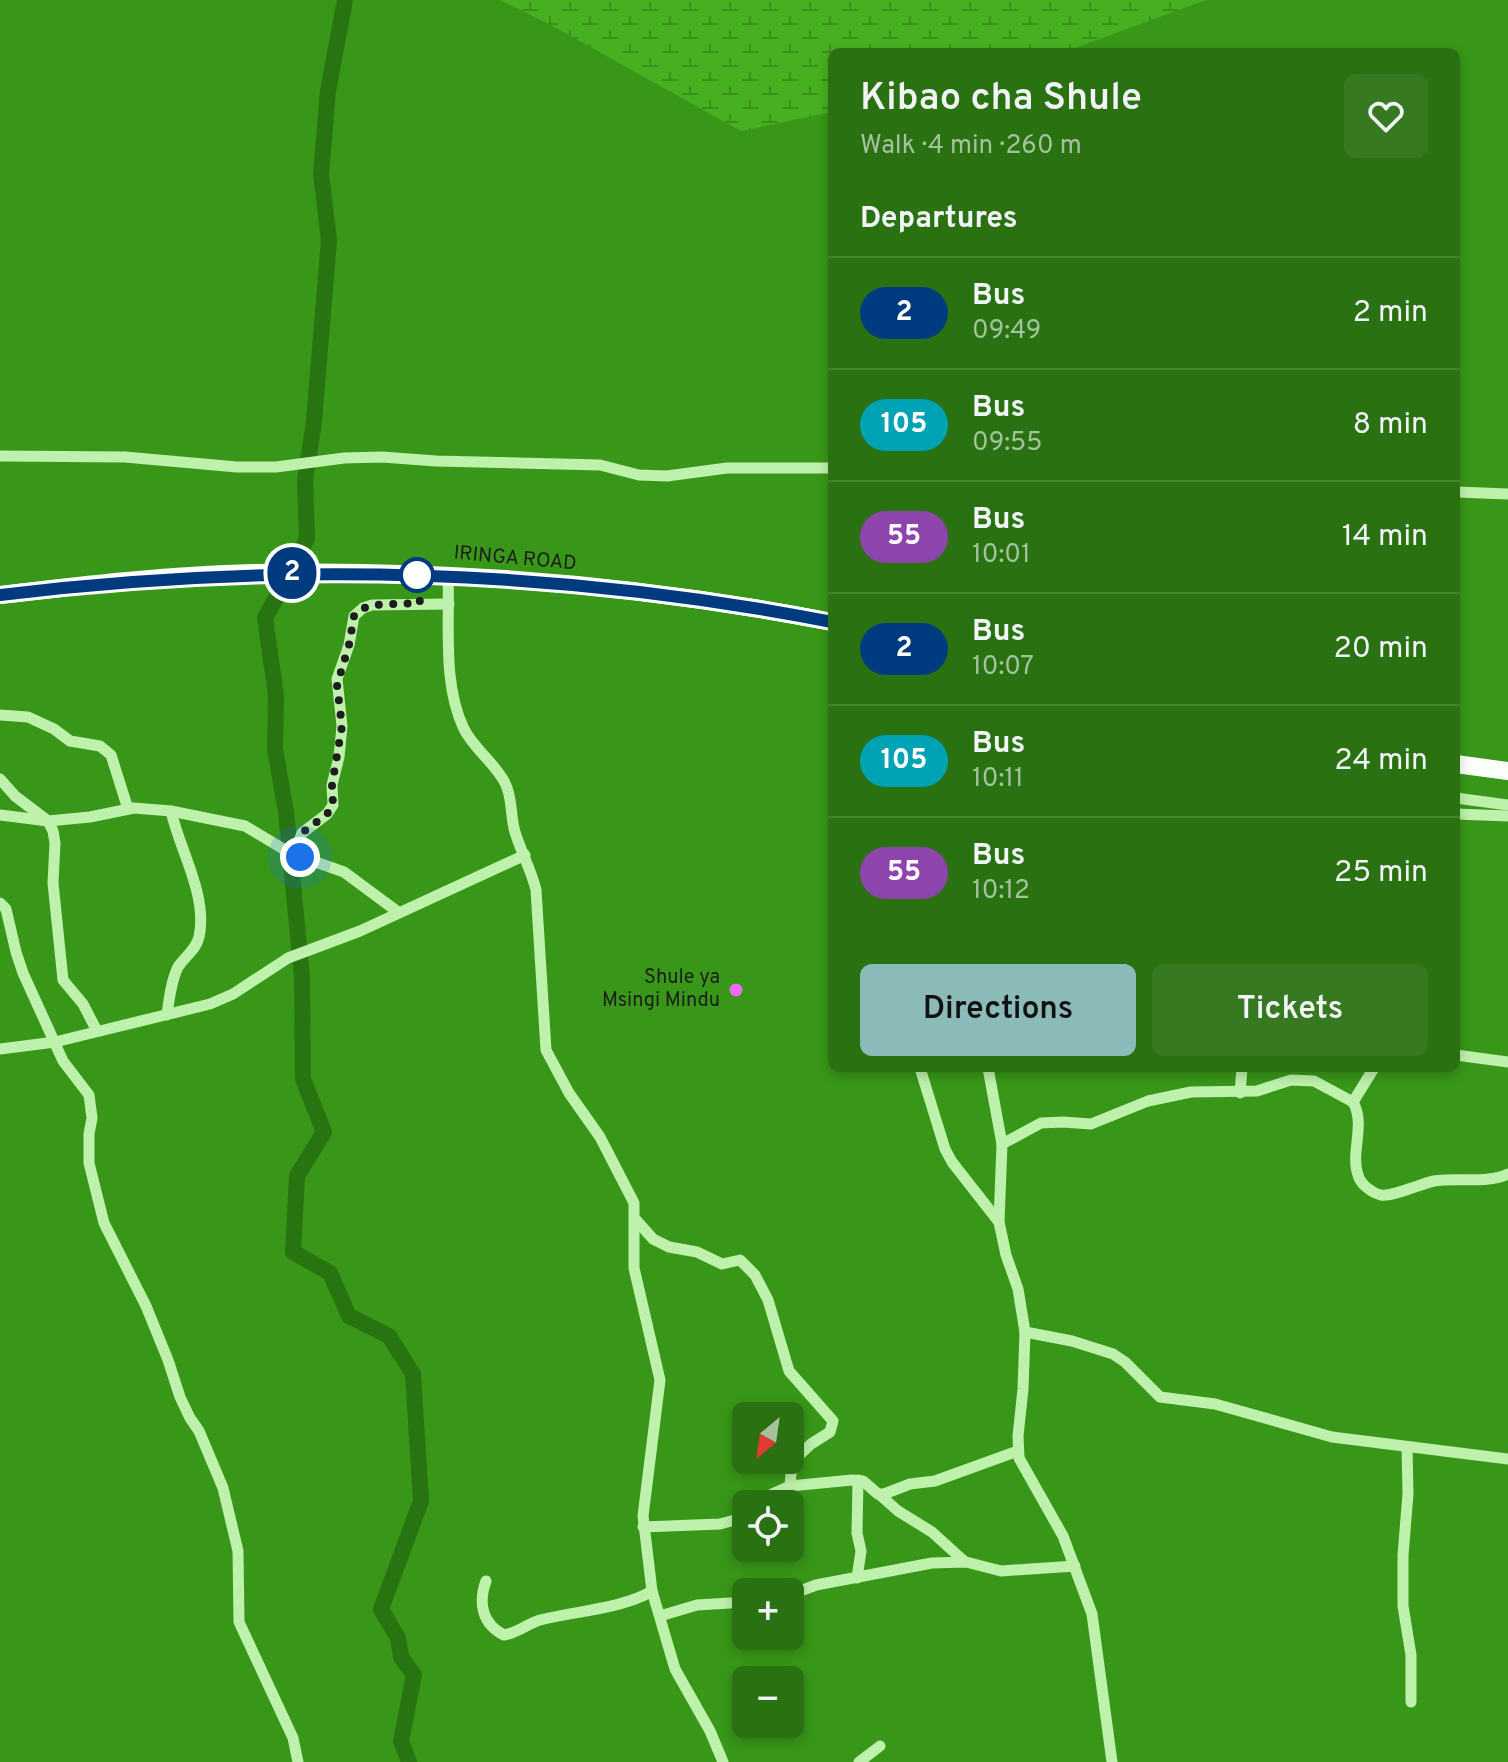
<!DOCTYPE html>
<meta charset="utf-8">
<style>
:root{--surface:#2a7112;--page:#367920;--text:#f1f3f6;--muted:#a5c29f;--line:#468332;--accent:#8bbbb9}
body{margin:0;font-family:Overpass,sans-serif;background:var(--page);color:var(--text);height:100vh;display:flex;flex-direction:column;font-size:30px;white-space:nowrap}
*{box-sizing:border-box;margin:0}
p{font-size:26px;color:var(--muted)}
.icon{flex:none;width:44px;height:44px;fill:none;stroke:currentColor;stroke-width:2;stroke-linecap:round;stroke-linejoin:round}
.map{position:relative;flex:1;overflow:hidden}
.sheet{position:absolute;left:828px;top:48px;width:632px;height:1024px;display:flex;flex-direction:column;background:var(--surface);border-radius:12px;box-shadow:0 4px 12px #0003}
.sheet>*{flex:none}
.badge{padding:0 16px;border-radius:26px;font-size:28px;line-height:52px}
.needle{width:52px;rotate:209deg}
.tools{position:absolute;left:732px;top:1402px;display:grid;gap:16px}
.tools a{display:grid;place-items:center;width:72px;height:72px;border-radius:12px;background:var(--surface);box-shadow:0 4px 12px #0003;font-size:40px}
.you{position:absolute;width:40px;height:40px;margin:-20px;border:6px solid #fff;border-radius:50%;background:#1a73e8;box-shadow:0 0 0 12px #1a73e833}
.map>.badge{position:absolute;translate:-50% -50%;box-shadow:0 0 0 4px #fff}
h2{padding:0 32px;font-size:30px;line-height:72px}
.round{display:grid;place-items:center;flex:none;width:84px;height:84px;border-radius:12px;background:var(--page)}
.summary{display:flex;align-items:center;justify-content:space-between;height:136px;padding:0 32px}
h1{font-size:38px;font-weight:600;line-height:60px}
.button{display:flex;gap:16px;margin-top:auto;padding:16px 32px}
.button a{flex:1;height:92px;border-radius:12px;background:var(--accent);color:#111;font-size:32px;font-weight:600;line-height:92px;text-align:center}
.button a+a{background:var(--page);color:var(--text)}
ul{padding:0;list-style:none}
li{display:flex;align-items:center;gap:24px;height:112px;padding:0 32px;border-top:2px solid var(--line)}
li div{flex:1}
li b{display:block;font-size:30px}
li em{font-style:normal}
li .badge{min-width:88px;font-weight:700;text-align:center}
.map>svg:first-child{display:block}
.wetland{fill:url(#wetland-marsh)}
.lines{fill:none;stroke-linecap:round;stroke-linejoin:round}
.river{stroke:#287410;stroke-width:16}
.minor{stroke:#bef1ab;stroke-width:11}
.trunk{stroke:#fbfffa;stroke-width:18}
.line-casing{stroke:#fff;stroke-width:18}
.line{stroke:#003b80;stroke-width:12}
.walk{stroke:#1d1d1d;stroke-width:8;stroke-dasharray:0 14.4}
.stop-dot{fill:#fff;stroke:#003b80;stroke-width:4}
.poi-dot{fill:#ef6bff;stroke:#389718;stroke-width:3}
.labels{text-anchor:middle;dominant-baseline:central;stroke-width:8;stroke-linejoin:round;paint-order:stroke}
.street-label{font-size:20px;fill:#1d1d1d;stroke:#389718}
.poi-label{font-size:20px;fill:#1d1d1d;stroke:#389718;text-anchor:end}
</style>
<div class="map">
<svg width="1508" height="1762" viewBox="0 0 1508 1762">
<defs>
<pattern id="wetland-marsh" width="20" height="14" patternUnits="userSpaceOnUse" patternTransform="scale(2)"><rect width="20" height="14" fill="#47b020"/><path d="M1 5h8M5 5V1M11 12h8M15 12V8" fill="none" stroke="#3b8f1b"/></pattern>
</defs>
<rect width="100%" height="100%" fill="#389718"/>
<!-- wetland -->
<polygon class="wetland" points="500,0 1206,0 1064,52 832,52 832,112 741,131 549,24"/>
<g class="lines">
<!-- river -->
<g class="river">
<polyline points="294,565 307,538 305,481 314,421 329,240 321,174 328,91 345,0"/>
<polyline points="285,582 265,618 276,695 275,749 286,812 302,977 303,1079 324,1132 297,1176 293,1252 330,1273 349,1316 389,1336 413,1374 421,1501 381,1609 398,1638 401,1657 414,1675 401,1741 409,1762"/>
</g>
<!-- minor -->
<g class="minor">
<polyline points="0,456 125,457 237,467 276,467 344,458 382,457 436,461 600,465 639,475 667,476 727,468 832,468"/>
<polyline points="1456,492 1508,494"/>
<path d="M 448,575 C 450,623 442,684 464,729 C 474,749 495,763 505,783 C 513,798 510,816 515,832 C 521,852 531,869 536,890 L 546,1050 L 569,1093 L 600,1137 L 634,1203 L 634,1268 L 660,1380 L 643,1516 L 652,1591 L 675,1669 L 710,1731 L 723,1762"/>
<polyline points="0,715 28,717 54,729 70,741 100,746 111,755 128,809"/>
<polyline points="0,779 15,796 48,821 53,831 55,843 53,883 63,980 83,1004 97,1031"/>
<polyline points="1456,798 1508,805"/>
<polyline points="1456,814 1508,816"/>
<polyline points="0,815 48,821 90,817 134,808 171,811 245,826 290,853 344,872 398,912"/>
<polyline points="300,857 298,844 302,833 327,814 333,805 332,785 339,757 342,726 337,679 349,645 354,616 363,608 372,605 449,604"/>
<polyline points="0,903 6,909 16,952 23,973 63,1061 89,1095 92,1118 89,1134 89,1163 104,1223 146,1306 168,1360 180,1397 190,1418 199,1431 223,1488 238,1551 239,1622 293,1738 298,1762"/>
<path d="M 167,1015 C 169,1000 171,981 178,967 C 185,956 196,950 199,937 C 208,896 180,851 171,811"/>
<polyline points="0,1049 55,1042 210,1004 233,994 288,958 360,931 525,855"/>
<polyline points="1456,1055 1508,1062"/>
<polyline points="920,1068 945,1149 952,1162 999,1222"/>
<polyline points="988,1068 1002,1144 999,1222 1006,1255 1018,1289 1025,1332 1023,1389 1018,1436 1019,1458 1063,1536 1092,1614 1112,1762"/>
<polyline points="1240,1093 1242,1068"/>
<polyline points="1353,1102 1374,1068"/>
<path d="M 1002,1144 L 1041,1123 L 1063,1122 L 1091,1124 L 1148,1101 L 1191,1092 L 1257,1091 L 1291,1080 L 1314,1081 L 1353,1102 C 1366,1125 1350,1152 1358,1175 C 1360,1184 1372,1193 1381,1195 C 1392,1197 1420,1184 1434,1181 C 1457,1177 1487,1184 1508,1174"/>
<polyline points="636,1220 653,1239 669,1247 697,1252 722,1264 740,1260 755,1275 768,1300 789,1371 833,1421 830,1432 811,1444 792,1462 790,1486"/>
<polyline points="1025,1332 1072,1341 1113,1354 1125,1362 1160,1397 1215,1404 1332,1437 1508,1459"/>
<polyline points="1407,1447 1408,1494 1403,1555 1403,1606 1411,1655 1411,1702"/>
<polyline points="880,1495 898,1511 932,1532 965,1562"/>
<polyline points="766,1504 772,1494 790,1486 852,1480 863,1481 878,1494 884,1494 910,1484 935,1481 1018,1451"/>
<polyline points="643,1527 720,1524 746,1517"/>
<polyline points="857,1578 861,1551 857,1533 858,1480"/>
<path d="M 486,1581 C 478,1603 482,1624 504,1635 C 517,1633 527,1624 540,1620 C 574,1611 622,1609 652,1591"/>
<polyline points="790,1595 816,1585 932,1563 966,1562 1001,1571 1075,1566"/>
<polyline points="660,1616 697,1605 746,1602"/>
<polyline points="859,1762 880,1746"/>
</g>
<!-- trunk -->
<g class="trunk">
<path d="M 0,595 C 84,585 169,575 254,573 C 447,569 642,585 832,622"/>
<polyline points="1456,764 1508,771"/>
</g>
</g>
<g class="lines">
<defs>
<path id="line" d="M 0,595 C 279,561 556,568 832,622"/>
</defs>
<!-- line casing -->
<use href="#line" class="line-casing"/>
<!-- line -->
<use href="#line" class="line"/>
<!-- walk -->
<polyline class="walk" points="300,857 298,844 302,833 327,814 333,805 332,785 342,726 337,685 349,645 354,616 359,610 372,605 420,603 417,575"/>
</g>
<!-- markers -->
<circle class="stop-dot" cx="417" cy="575" r="16"/>
<circle class="poi-dot" cx="736" cy="990" r="8"/>
<g class="labels">
<!-- street labels -->
<g class="street-label">
<text transform="translate(515 559) rotate(5)">IRINGA ROAD</text>
</g>
<!-- poi labels -->
<g class="poi-label">
<text x="720" y="978">Shule ya<tspan x="720" dy="23">Msingi Mindu</tspan></text>
</g>
</g>
</svg>
<div class="tools">
<a><svg class="needle" viewBox="-14 -14 28 28"><path d="M0-13l5 13h-10z" fill="#e53935"/><path d="M0 13l5-13h-10z" fill="#a5c29f"/></svg></a>
<a><svg class="icon" aria-label="locate" viewBox="0 0 24 24"><circle cx="12" cy="12" r="6"/><path d="M12 2v4M12 18v4M2 12h4M18 12h4"/></svg></a>
<a>+</a>
<a>−</a>
</div>
<div class="you" style="left:300px;top:857px"></div>
<b class="badge" style="left:292px;top:573px;background:#003b80;color:#fff">2</b>
<section class="sheet">
<div class="summary"><div><h1>Kibao cha Shule</h1><p>Walk · 4 min · 260 m</p></div><a class="round"><svg class="icon" aria-label="heart" viewBox="0 0 24 24"><path d="M12 20l-8-8c-3-5 5-10 8-4 3-6 11-1 8 4z"/></svg></a></div>
<h2>Departures</h2>
<ul>
<li><span class="badge" style="background:#003b80;color:#fff">2</span><div><b>Bus</b><p>09:49</p></div><em>2 min</em></li>
<li><span class="badge" style="background:#00a3b4;color:#fff">105</span><div><b>Bus</b><p>09:55</p></div><em>8 min</em></li>
<li><span class="badge" style="background:#8e44ad;color:#fff">55</span><div><b>Bus</b><p>10:01</p></div><em>14 min</em></li>
<li><span class="badge" style="background:#003b80;color:#fff">2</span><div><b>Bus</b><p>10:07</p></div><em>20 min</em></li>
<li><span class="badge" style="background:#00a3b4;color:#fff">105</span><div><b>Bus</b><p>10:11</p></div><em>24 min</em></li>
<li><span class="badge" style="background:#8e44ad;color:#fff">55</span><div><b>Bus</b><p>10:12</p></div><em>25 min</em></li>
</ul>
<div class="button"><a>Directions</a><a>Tickets</a></div>
</section>
</div>
